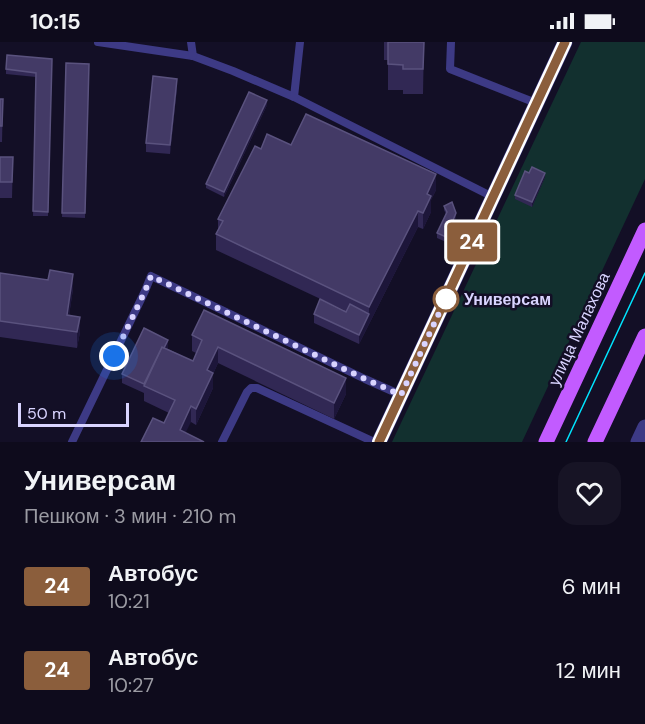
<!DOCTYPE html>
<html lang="ru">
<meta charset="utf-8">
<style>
:root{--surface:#0e0b1c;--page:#171425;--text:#f1f3f6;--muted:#9b9ba3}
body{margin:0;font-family:"DM Sans",sans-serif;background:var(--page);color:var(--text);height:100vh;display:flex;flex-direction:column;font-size:22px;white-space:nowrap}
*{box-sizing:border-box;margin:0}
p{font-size:20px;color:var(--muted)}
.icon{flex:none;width:33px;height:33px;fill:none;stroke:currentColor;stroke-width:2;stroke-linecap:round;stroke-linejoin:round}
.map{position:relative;height:400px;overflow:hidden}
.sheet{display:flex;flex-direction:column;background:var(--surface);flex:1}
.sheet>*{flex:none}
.badge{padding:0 12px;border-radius:4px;font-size:21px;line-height:39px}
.scale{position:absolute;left:18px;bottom:15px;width:111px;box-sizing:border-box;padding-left:6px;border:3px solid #d9d4ff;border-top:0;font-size:16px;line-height:21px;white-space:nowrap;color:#d9d4ff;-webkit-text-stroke:4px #130f26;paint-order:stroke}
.you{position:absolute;width:30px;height:30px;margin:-15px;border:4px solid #fff;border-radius:50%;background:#1a73e8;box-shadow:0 0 0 9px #1a73e833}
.map>.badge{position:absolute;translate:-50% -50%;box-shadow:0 0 0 3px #fff}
.round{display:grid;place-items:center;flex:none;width:63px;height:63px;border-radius:18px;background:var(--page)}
.head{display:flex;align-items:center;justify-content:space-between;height:102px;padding:0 24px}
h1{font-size:28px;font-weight:800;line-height:45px}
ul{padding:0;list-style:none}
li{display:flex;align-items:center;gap:18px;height:84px;padding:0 24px}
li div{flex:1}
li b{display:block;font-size:22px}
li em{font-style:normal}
li .badge{min-width:66px;font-weight:700;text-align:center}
.status{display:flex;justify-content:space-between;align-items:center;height:42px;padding:0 30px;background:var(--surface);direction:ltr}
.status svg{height:16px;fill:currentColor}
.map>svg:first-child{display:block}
.green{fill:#12302f}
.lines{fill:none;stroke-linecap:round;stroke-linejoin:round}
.service{stroke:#3d3a85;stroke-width:8}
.tertiary{stroke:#3d3a85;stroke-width:15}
.primary{stroke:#c25bff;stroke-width:15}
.tram{stroke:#00e5ff;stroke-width:1.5}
.wall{fill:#312854}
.shaded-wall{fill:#1d163a}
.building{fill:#433a66;stroke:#5a527e;stroke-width:1.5}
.line-casing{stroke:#fff;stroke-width:14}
.line{stroke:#8b5e3c;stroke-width:9}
.walk{stroke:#d9d4ff;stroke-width:6;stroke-dasharray:0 10.8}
.stop-dot{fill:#fff;stroke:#8b5e3c;stroke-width:3}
.labels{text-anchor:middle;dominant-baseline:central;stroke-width:5;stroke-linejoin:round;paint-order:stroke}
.stop-label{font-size:16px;font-weight:bold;fill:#d9d4ff;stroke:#130f26;text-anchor:start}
.street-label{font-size:16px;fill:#d9d4ff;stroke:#130f26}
</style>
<div class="status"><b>10:15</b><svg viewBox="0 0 49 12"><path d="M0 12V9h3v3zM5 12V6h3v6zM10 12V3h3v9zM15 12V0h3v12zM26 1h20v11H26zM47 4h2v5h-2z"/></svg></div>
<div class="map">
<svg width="645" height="400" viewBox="0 0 645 400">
<rect width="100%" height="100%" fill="#130f26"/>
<!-- green -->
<polygon class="green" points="581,0 645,0 645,137 522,400 392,400"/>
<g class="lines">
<!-- service -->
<g class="service">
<polyline points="98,0 193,14 233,29 294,55 493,155"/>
<polyline points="191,0 193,14"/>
<polyline points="451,0 450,27 536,61"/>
<polyline points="294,55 300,0"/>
<polyline points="72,400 145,249 151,234 365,337 401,353"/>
<polyline points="222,400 247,350 251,346 257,346 374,400"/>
</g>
<!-- tertiary -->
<g class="tertiary">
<polyline points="379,400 565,0"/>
<polyline points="638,400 645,385"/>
</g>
<!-- primary -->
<g class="primary">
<polyline points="546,400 645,188"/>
<polyline points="595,400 645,294"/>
</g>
<!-- tram -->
<polyline class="tram" points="566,400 645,231"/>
</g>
<!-- wall -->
<g class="wall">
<polygon points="384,0 424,0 423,52 403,52 403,48 388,48 388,18 384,18"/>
<polygon points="52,17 48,174 33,174 36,35 6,32 6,27"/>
<polygon points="66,21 89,22 85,176 62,175"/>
<polygon points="177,46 170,112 146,110 146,101"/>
<polygon points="0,57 3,57 2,100 0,100"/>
<polygon points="267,63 224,155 206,146 206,142"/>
<polygon points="291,103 436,148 431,158 431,170 423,187 418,185 359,302 314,281 314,272 344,268 216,208 216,192 218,188 218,177"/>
<polygon points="0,115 13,115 12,156 0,156"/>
<polygon points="545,135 532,165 515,157 515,153"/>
<polygon points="444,164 456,175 446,200 437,196 437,191 446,172 444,168"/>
<polygon points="0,231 73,247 69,273 80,290 77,306 0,295"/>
<polygon points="192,293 346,352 334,377 218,321 213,332 213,346 196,383 191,380 164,381 169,371 144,359 144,351 122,341 122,332 168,307 193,319 196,311 192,309"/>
</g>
<!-- shaded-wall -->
<g class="shaded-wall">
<polygon points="177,37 177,46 170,112 170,103"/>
<polygon points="267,58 267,63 224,155 224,150"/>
<polygon points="545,131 545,135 532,165 532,160"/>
<polygon points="436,132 436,148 431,158 431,170 423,187 423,171 427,152"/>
<polygon points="418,169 418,185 359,302 359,293 369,272 369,265"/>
<polygon points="456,171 456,175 446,200 446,195"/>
<polygon points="73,232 73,247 67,289 67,273"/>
<polygon points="80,275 80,290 77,306 77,290"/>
<polygon points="168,298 168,307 149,346 146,345"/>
<polygon points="218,305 218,321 213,332 213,346 196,383 196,367 207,328"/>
<polygon points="346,336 346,352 334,377 334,361"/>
<polygon points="191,364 191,380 181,400 180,388"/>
</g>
<!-- building -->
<g class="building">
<polygon points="388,0 424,0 423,27 403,27 403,23 388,22"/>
<polygon points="7,13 52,17 48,170 33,169 36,31 6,27"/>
<polygon points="66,21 89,22 85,171 62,171"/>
<polygon points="153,34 177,37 170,103 146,101"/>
<polygon points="249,50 267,58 224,150 206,142"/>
<polygon points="0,57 3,57 2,84 0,84"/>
<polygon points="306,72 436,132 427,152 431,154 423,171 418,169 369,265 216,192 223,179 218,177 255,104 261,107 267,92 291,103"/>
<polygon points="0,115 13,115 12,140 0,140"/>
<polygon points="532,125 545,131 532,160 515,153 525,129 529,131"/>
<polygon points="452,160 456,171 446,195 437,191 447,170 444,164"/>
<polygon points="50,228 73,232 67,273 80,275 77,290 0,279 0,231 48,238"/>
<polygon points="320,257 346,270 350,262 369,272 359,293 314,272"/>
<polygon points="204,268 346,336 334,361 218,305 207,328 213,331 196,367 191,364 180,388 204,400 141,400 153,376 164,381 175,358 144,344 162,305 193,319 202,298 192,293"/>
<polygon points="144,286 168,298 164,306 162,305 144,342 122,332"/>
</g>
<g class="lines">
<defs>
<polyline id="line" points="379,400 565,0"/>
</defs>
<!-- line casing -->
<use href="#line" class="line-casing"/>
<!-- line -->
<use href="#line" class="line"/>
<!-- walk -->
<polyline class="walk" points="114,314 145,249 151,234 365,337 401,353 447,254 446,257"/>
</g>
<!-- markers -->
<circle class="stop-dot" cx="446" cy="257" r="12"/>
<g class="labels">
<!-- stop labels -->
<g class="stop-label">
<text x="464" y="257">Универсам</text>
</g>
<!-- street labels -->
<g class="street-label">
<text transform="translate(579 287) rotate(-65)">улица Малахова</text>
</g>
</g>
</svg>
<div class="scale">50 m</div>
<div class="you" style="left:114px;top:314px"></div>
<b class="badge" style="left:472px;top:200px;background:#8b5e3c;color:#fff">24</b>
</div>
<section class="sheet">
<div class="head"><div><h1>Универсам</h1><p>Пешком · 3 мин · 210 m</p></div><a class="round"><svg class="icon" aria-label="heart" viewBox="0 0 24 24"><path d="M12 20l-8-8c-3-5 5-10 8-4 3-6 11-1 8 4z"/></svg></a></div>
<ul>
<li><span class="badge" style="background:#8b5e3c;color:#fff">24</span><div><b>Автобус</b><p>10:21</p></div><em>6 мин</em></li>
<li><span class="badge" style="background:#8b5e3c;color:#fff">24</span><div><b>Автобус</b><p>10:27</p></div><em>12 мин</em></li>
</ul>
</section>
